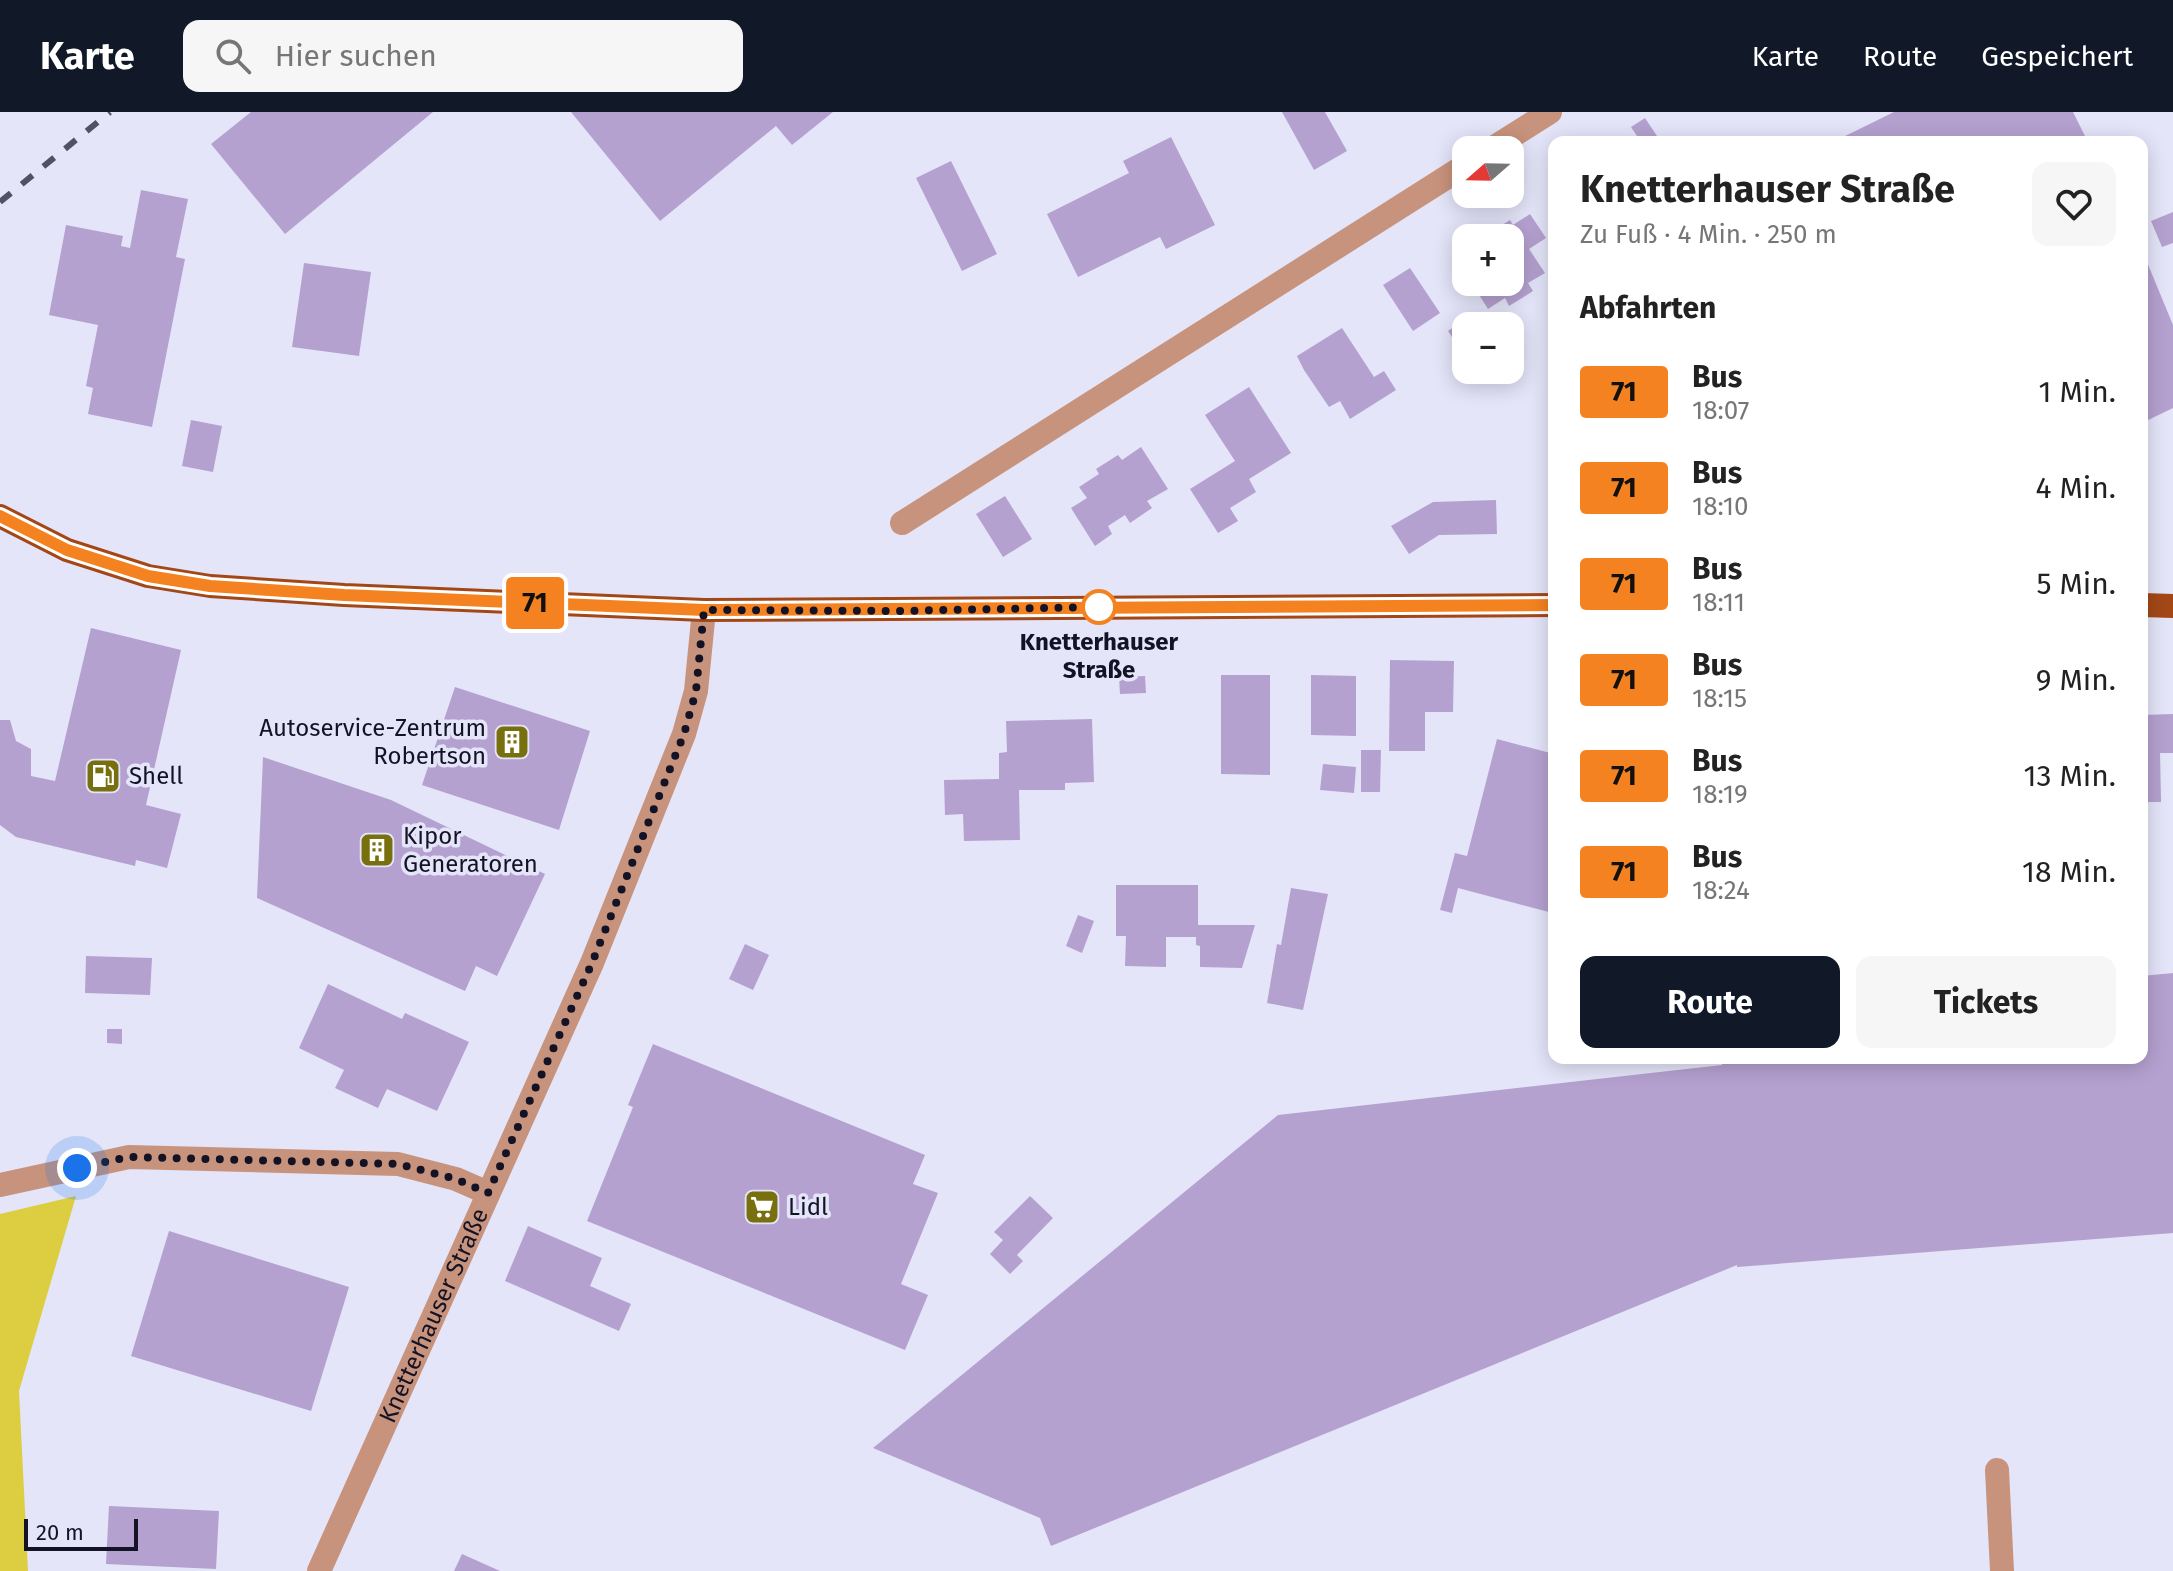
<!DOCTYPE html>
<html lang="de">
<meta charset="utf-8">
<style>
:root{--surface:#fff;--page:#f6f6f6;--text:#222;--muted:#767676;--accent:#111827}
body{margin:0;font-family:"Fira Sans",sans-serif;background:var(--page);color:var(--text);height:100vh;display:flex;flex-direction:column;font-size:30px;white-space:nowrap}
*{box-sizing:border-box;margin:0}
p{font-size:26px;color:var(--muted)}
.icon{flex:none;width:44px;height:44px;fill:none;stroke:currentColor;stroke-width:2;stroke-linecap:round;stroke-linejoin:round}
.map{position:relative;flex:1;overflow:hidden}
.drawer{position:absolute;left:1548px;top:24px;width:600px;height:928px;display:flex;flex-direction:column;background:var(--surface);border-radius:16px;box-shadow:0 4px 20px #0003}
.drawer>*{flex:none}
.badge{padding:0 16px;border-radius:6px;font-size:28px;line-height:52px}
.needle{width:52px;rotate:250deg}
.tools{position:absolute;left:1452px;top:24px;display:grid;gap:16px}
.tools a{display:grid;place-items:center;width:72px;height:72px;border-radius:16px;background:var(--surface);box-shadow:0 4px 20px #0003;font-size:40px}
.scale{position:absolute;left:24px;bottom:20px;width:114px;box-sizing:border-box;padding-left:8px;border:4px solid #141325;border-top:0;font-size:22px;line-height:28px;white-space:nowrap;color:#141325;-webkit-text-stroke:6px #e4e5f9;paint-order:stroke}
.you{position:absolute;width:40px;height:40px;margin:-20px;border:6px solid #fff;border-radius:50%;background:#1a73e8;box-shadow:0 0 0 12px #1a73e833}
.map>.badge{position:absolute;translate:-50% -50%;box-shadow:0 0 0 4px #fff}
h2{padding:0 32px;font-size:30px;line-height:72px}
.round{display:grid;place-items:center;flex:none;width:84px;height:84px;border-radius:16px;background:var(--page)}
.summary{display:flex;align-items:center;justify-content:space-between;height:136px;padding:0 32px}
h1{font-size:38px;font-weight:700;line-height:60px}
.cta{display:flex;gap:16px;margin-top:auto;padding:16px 32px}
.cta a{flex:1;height:92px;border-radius:16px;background:var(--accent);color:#fff;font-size:32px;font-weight:700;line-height:92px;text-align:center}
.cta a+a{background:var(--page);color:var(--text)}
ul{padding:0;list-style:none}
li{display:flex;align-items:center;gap:24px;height:96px;padding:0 32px}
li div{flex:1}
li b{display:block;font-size:30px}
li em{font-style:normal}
li .badge{min-width:88px;font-weight:700;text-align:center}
header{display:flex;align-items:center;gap:48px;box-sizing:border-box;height:112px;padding:0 40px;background:var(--accent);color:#fff}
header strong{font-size:38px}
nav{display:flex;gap:44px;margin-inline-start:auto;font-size:28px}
.search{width:560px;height:72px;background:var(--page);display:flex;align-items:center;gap:20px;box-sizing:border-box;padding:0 28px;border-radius:16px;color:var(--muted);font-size:30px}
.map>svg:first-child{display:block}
.green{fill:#dcce40}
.building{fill:#b5a1d0}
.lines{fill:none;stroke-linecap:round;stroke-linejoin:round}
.minor{stroke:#c8937c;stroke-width:24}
.major{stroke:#a44717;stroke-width:24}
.rail{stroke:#525164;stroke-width:6;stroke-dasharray:14 14;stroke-linecap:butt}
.line-casing{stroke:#fff;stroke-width:18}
.line{stroke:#f58220;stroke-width:12}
.walk{stroke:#141325;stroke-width:8;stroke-dasharray:0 14.4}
.stop-dot{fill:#fff;stroke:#f58220;stroke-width:4}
.labels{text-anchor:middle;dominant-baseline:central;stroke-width:7;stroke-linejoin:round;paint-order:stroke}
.stop-label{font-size:24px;font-weight:bold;fill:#141325;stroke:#e4e5f9}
.poi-label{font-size:24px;fill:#141325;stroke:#e4e5f9;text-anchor:start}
.street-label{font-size:24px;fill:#141325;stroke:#e4e5f9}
</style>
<header>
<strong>Karte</strong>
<div class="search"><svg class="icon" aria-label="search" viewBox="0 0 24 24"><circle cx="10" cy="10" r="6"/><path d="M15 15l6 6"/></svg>Hier suchen</div>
<nav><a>Karte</a><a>Route</a><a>Gespeichert</a></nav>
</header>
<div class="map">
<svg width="2173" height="1459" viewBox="0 0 2173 1459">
<rect width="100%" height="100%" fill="#e4e5f9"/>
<!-- green -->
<polygon class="green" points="76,1084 19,1279 28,1459 0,1459 0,1102"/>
<!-- building -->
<g class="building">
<polygon points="251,0 433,0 285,122 211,32"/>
<polygon points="571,0 833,0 792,33 776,14 660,109"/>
<polygon points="1282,0 1325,0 1347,39 1314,58"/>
<polygon points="1894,0 2073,0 2088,30 1833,30"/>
<polygon points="1645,6 1661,30 1641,30 1631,15"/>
<polygon points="1171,25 1215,113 1166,137 1160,125 1078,165 1047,102 1129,61 1123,49"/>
<polygon points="951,49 997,142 962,159 916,66"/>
<polygon points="141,78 188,87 176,145 185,147 152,315 88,302 93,276 86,274 98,213 49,203 66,113 123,124 121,134 130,136"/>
<polygon points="2173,100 2173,131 2162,135 2151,109"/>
<polygon points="1530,102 1546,126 1529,137 1545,161 1528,171 1533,179 1509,194 1505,186 1488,197 1471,170 1510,170 1510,126 1482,126 1510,108 1513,113"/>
<polygon points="2142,138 2173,213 2173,296 2142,311"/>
<polygon points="304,151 371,160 359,244 292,235"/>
<polygon points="1410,156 1440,201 1413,219 1383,173"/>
<polygon points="1467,206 1472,214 1466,214 1466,246 1448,219"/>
<polygon points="1342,216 1374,265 1384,259 1396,278 1350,307 1340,289 1329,295 1304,258 1297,244"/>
<polygon points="1249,275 1291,341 1249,367 1256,380 1230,396 1238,409 1218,421 1190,377 1235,349 1205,303"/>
<polygon points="191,308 222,314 213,360 182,354"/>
<polygon points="1141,335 1168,377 1147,389 1152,396 1130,411 1125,403 1108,414 1112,422 1095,434 1071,396 1087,386 1079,375 1099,362 1096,357 1118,343 1122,348"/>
<polygon points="1005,384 1032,427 1003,445 976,402"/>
<polygon points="1496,388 1497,422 1439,423 1409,442 1391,414 1433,390"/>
<polygon points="91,516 181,538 146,693 181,702 167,756 136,748 135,754 16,725 0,713 0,608 10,608 16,629 31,637 31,664 55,669"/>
<polygon points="1390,548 1454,549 1453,600 1425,600 1425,639 1389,639"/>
<polygon points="1221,563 1270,563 1270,663 1221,662"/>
<polygon points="1311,563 1356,564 1356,624 1311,623"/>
<polygon points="1145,564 1146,581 1120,582 1119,565"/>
<polygon points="455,575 590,619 559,718 422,673"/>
<polygon points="2173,602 2173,641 2160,641 2161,690 2142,690 2142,603"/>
<polygon points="1092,607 1094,670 1065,671 1065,678 1019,678 1020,728 964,729 963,702 945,703 944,668 999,667 999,641 1007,640 1006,609"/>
<polygon points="1497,627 1554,642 1554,757 1551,766 1554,767 1554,780 1549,800 1458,776 1452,801 1440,798 1455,741 1467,744"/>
<polygon points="1361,638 1381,638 1380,680 1361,680"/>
<polygon points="263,645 391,688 545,762 497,864 476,854 465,879 257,786"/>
<polygon points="1323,652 1356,655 1354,681 1320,678"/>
<polygon points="1116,773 1198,773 1198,813 1255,813 1242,856 1200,855 1200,834 1196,833 1196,825 1166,825 1166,855 1125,854 1126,824 1116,824"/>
<polygon points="1291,776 1328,782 1303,898 1267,891 1277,832 1281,833"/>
<polygon points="1078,803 1094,809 1082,841 1066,834"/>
<polygon points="745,832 769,843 753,878 729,867"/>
<polygon points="86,844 152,846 150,883 85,881"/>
<polygon points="2173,861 2173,1121 1737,1155 1737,1153 1051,1434 1040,1406 873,1336 1278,1003 1722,953 1721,946 2142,946 2142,864"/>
<polygon points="328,872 402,907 405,901 469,930 437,999 387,977 378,996 335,976 344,958 299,936"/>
<polygon points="107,917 122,917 122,932 107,931"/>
<polygon points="653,932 925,1043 913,1072 938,1081 901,1172 928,1183 905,1238 587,1109 633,995 628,993"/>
<polygon points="1030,1084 1053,1106 1017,1143 1023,1149 1010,1162 990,1142 1003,1128 994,1120"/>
<polygon points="528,1114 602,1146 590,1174 631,1192 619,1219 505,1169"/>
<polygon points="169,1119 349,1175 311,1299 131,1244"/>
<polygon points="109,1394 219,1399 216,1457 106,1452"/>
<polygon points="462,1442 500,1459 454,1459"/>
</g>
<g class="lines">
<!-- minor -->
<g class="minor">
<polyline points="1490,38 1550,0"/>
<polyline points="902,411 1466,53"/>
<polyline points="0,1073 129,1045 398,1052 456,1067 488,1081"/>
<polyline points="1997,1358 2002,1459"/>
<path id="s1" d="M 319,1459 L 592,851 L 684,622 L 696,579 L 704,498"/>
</g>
<!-- major -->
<g class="major">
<polyline points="0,404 67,438 148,464 210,474 344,483 704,498 1554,493"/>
<polyline points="2142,493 2173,494"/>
</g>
<!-- rail -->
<polyline class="rail" points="0,90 110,0"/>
</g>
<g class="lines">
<defs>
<polyline id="line" points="0,404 67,438 148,464 210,474 344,483 704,498 1554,493"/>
</defs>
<!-- line casing -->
<use href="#line" class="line-casing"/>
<!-- line -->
<use href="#line" class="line"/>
<!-- walk -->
<polyline class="walk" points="77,1056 129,1045 398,1052 456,1067 488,1081 592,851 684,622 696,579 704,498 897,499 1099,495"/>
</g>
<!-- icons -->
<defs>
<symbol id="building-square" viewBox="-11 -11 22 22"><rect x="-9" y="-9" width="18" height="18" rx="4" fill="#786f0f" stroke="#e4e5f9"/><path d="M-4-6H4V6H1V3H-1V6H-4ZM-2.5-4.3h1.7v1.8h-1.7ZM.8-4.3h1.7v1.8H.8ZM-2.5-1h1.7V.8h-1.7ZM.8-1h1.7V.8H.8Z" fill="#fff"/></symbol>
<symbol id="fuel-square" viewBox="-11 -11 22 22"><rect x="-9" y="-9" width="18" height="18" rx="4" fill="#786f0f" stroke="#e4e5f9"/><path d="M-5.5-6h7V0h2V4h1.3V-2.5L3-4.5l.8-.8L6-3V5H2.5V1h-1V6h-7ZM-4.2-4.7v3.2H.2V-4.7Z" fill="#fff"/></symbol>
<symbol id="supermarket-square" viewBox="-11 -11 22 22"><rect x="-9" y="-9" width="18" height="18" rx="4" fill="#786f0f" stroke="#e4e5f9"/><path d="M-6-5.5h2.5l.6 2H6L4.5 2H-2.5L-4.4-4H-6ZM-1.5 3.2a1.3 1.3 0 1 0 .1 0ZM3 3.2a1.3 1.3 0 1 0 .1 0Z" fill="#fff"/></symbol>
</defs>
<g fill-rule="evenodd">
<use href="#building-square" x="492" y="610" width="40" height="40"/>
<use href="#fuel-square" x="83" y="644" width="40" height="40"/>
<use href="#building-square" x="357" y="718" width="40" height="40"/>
<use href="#supermarket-square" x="742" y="1075" width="40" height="40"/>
</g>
<!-- markers -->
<circle class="stop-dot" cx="1099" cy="495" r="16"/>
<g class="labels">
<!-- stop labels -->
<g class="stop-label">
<text x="1099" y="530">Knetterhauser<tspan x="1099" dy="28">Straße</tspan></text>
</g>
<!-- poi labels -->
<g class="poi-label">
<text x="486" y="616" text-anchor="end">Autoservice-Zentrum<tspan x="486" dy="28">Robertson</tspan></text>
<text x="129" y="664">Shell</text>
<text x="403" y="724">Kipor<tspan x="403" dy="28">Generatoren</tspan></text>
<text x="788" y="1095">Lidl</text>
</g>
<!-- street labels -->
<g class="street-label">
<text stroke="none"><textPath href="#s1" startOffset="280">Knetterhauser Straße</textPath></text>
</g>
</g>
</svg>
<div class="tools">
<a><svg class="needle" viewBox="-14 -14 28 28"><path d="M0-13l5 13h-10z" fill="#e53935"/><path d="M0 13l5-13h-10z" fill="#767676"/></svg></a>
<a>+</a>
<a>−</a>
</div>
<div class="scale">20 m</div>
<div class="you" style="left:77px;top:1056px"></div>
<b class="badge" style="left:535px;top:491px;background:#f58220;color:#111">71</b>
<section class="drawer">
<div class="summary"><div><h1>Knetterhauser Straße</h1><p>Zu Fuß · 4 Min. · 250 m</p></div><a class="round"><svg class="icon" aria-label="heart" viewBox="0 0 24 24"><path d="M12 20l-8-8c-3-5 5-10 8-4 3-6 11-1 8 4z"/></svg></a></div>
<h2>Abfahrten</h2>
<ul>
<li><span class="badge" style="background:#f58220;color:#111">71</span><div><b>Bus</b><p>18:07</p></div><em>1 Min.</em></li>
<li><span class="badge" style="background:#f58220;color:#111">71</span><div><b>Bus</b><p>18:10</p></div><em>4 Min.</em></li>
<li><span class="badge" style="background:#f58220;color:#111">71</span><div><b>Bus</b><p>18:11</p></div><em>5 Min.</em></li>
<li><span class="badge" style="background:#f58220;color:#111">71</span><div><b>Bus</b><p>18:15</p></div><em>9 Min.</em></li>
<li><span class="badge" style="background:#f58220;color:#111">71</span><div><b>Bus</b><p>18:19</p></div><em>13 Min.</em></li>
<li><span class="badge" style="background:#f58220;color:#111">71</span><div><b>Bus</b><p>18:24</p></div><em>18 Min.</em></li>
</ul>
<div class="cta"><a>Route</a><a>Tickets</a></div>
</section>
</div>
